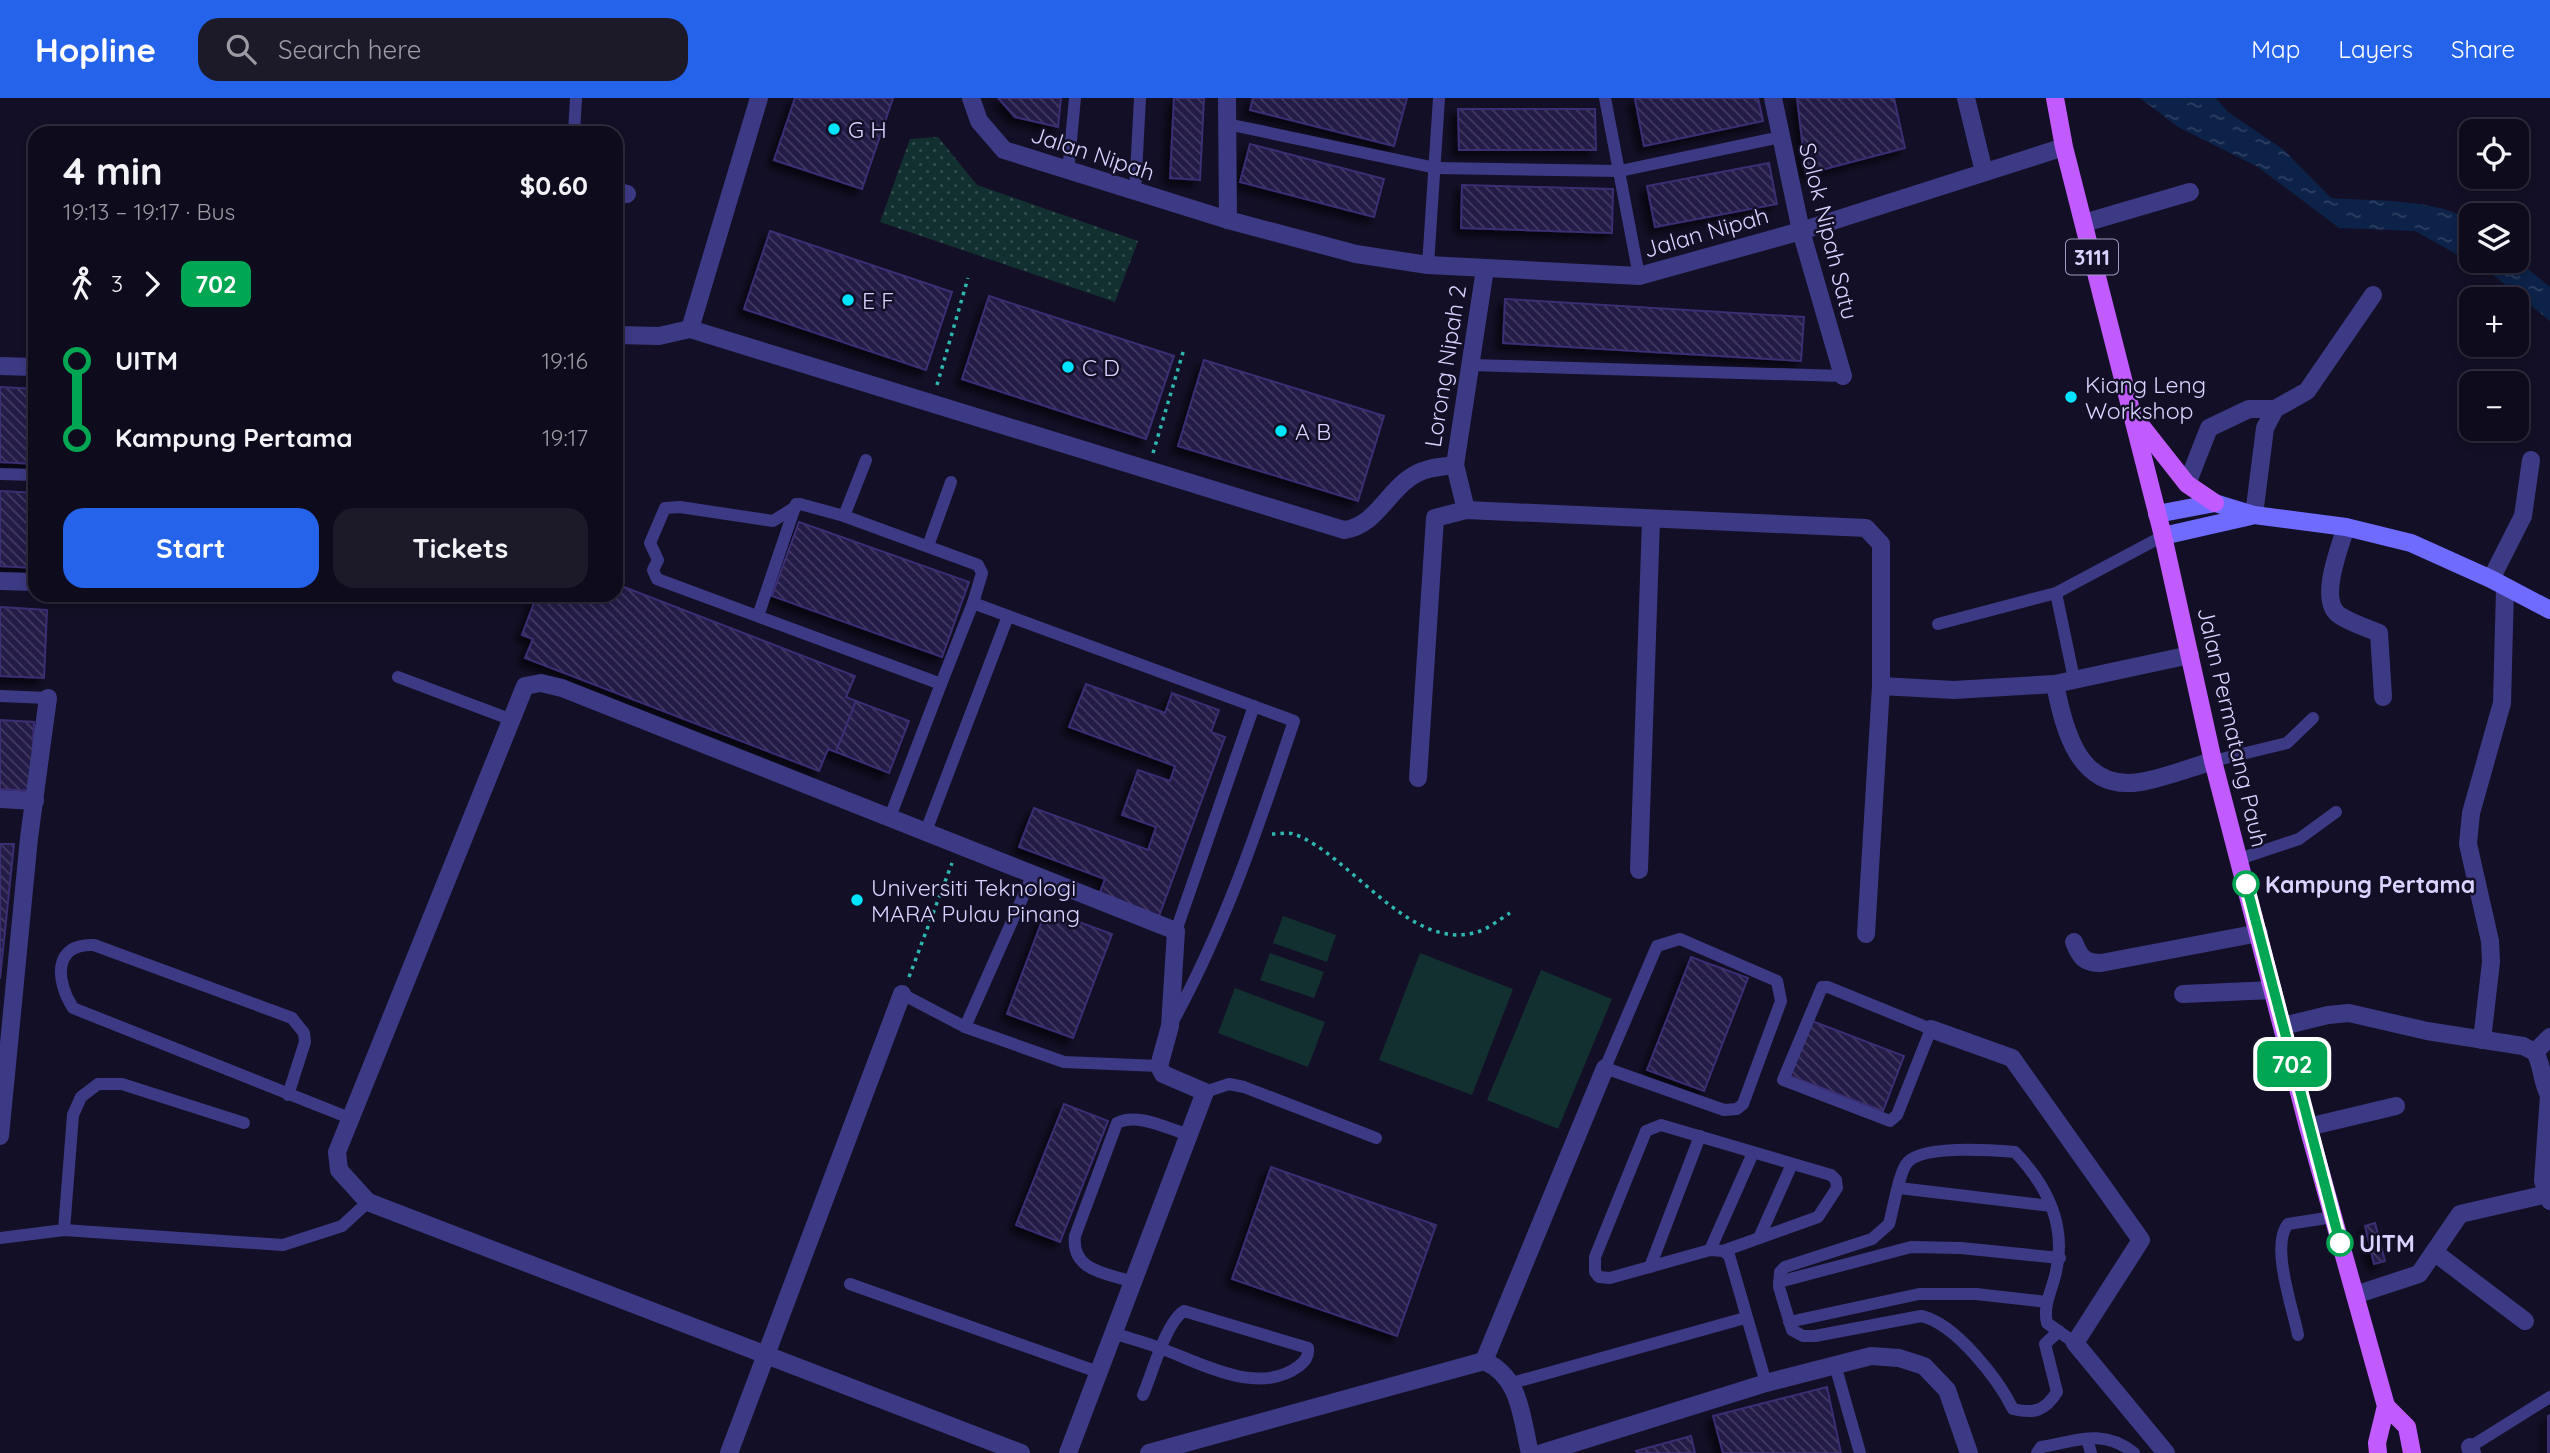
<!DOCTYPE html>
<meta charset="utf-8">
<style>
:root{--surface:#0e0b1c;--page:#1c1929;--text:#f1f3f6;--muted:#9b9ba3;--line:#2e2b3b;--accent:#2563eb}
body{margin:0;font-family:Quicksand,sans-serif;background:var(--page);color:var(--text);height:100vh;display:flex;flex-direction:column;font-size:26px;white-space:nowrap}
*{box-sizing:border-box;margin:0}
p{font-size:23px;color:var(--muted)}
.icon{flex:none;width:38px;height:38px;fill:none;stroke:currentColor;stroke-width:2;stroke-linecap:round;stroke-linejoin:round}
.map{position:relative;flex:1;overflow:hidden}
.drawer{position:absolute;left:28px;top:28px;width:595px;height:476px;display:flex;flex-direction:column;background:var(--surface);border-radius:21px;box-shadow:0 4px 10px #0003,0 0 0 2px var(--line)}
.drawer>*{flex:none}
.badge{padding:0 14px;border-radius:10px;font-size:24px;line-height:46px}
.buttons{position:absolute;left:2459px;top:21px;display:grid;gap:14px}
.buttons a{display:grid;place-items:center;width:70px;height:70px;border-radius:14px;background:var(--surface);box-shadow:0 4px 10px #0003,0 0 0 2px var(--line);font-size:35px}
.map>.badge{position:absolute;translate:-50% -50%;box-shadow:0 0 0 4px #fff}
.legs{display:flex;align-items:center;gap:10px;height:77px;padding:0 35px;font-size:23px}
.legs p{margin-inline-start:auto}
.headline{display:flex;align-items:center;justify-content:space-between;height:119px;padding:0 35px}
h1{font-size:38px;font-weight:800;line-height:52px}
.button{display:flex;gap:14px;margin-top:auto;padding:14px 35px}
.button a{flex:1;height:80px;border-radius:21px;background:var(--accent);color:#fff;font-size:28px;font-weight:800;line-height:80px;text-align:center}
.button a+a{background:var(--page);color:var(--text)}
ul{padding:0 35px;list-style:none}
li{display:flex;align-items:center;gap:24px;height:77px;font-size:26px}
li i{display:grid;place-items:center;width:10px;height:100%;margin:0 9px;background:currentColor}
li i::after{content:'';width:18px;height:18px;margin:-9px;border:5px solid;border-radius:50%;background:var(--surface)}
li p{margin-inline-start:auto}
li:first-child i{background:linear-gradient(#0000 50%,currentColor 0)}
li:last-child i{background:linear-gradient(currentColor 50%,#0000 0)}
header{display:flex;align-items:center;gap:42px;box-sizing:border-box;height:98px;padding:0 35px;background:var(--accent);color:#fff}
header strong{font-size:33px}
nav{display:flex;gap:38px;margin-inline-start:auto;font-size:24px}
.search{width:490px;height:63px;background:var(--page);display:flex;align-items:center;gap:18px;box-sizing:border-box;padding:0 24px;border-radius:21px;color:var(--muted);font-size:26px}
.map>svg:first-child{display:block}
.green{fill:url(#green-dots)}
.pitch{fill:#12302f}
.water{fill:url(#water-ripples)}
.building{fill:url(#building-back-hatch);stroke:#3b2d73;stroke-width:2;filter:url(#shadow)}
.lines{fill:none;stroke-linecap:round;stroke-linejoin:round}
.path{stroke:#2fb8b0;stroke-width:3.5;stroke-dasharray:3.5 5;stroke-linecap:butt}
.lane{stroke:#3d3a85;stroke-width:12}
.street{stroke:#3d3a85;stroke-width:18}
.secondary{stroke:#6f6bff;stroke-width:18}
.primary{stroke:#c25bff;stroke-width:18}
.line-1-casing{stroke:#fff;stroke-width:16}
.line-1{stroke:#00a651;stroke-width:10}
.poi-dot{fill:#00e5ff;stroke:#130f26;stroke-width:2.5}
.stop-1-dot{fill:#fff;stroke:#00a651;stroke-width:3.5}
.labels{text-anchor:middle;dominant-baseline:central;stroke-width:5;stroke-linejoin:round;paint-order:stroke}
.shield{fill:#130f26;stroke:#9e99be;stroke-width:2}
.shield-label{font-size:21px;font-weight:bold;fill:#d9d4ff}
.poi-label{font-size:23px;fill:#d9d4ff;stroke:#130f26;text-anchor:start}
.street-label{font-size:23px;fill:#d9d4ff;stroke:#130f26}
.stop-label{font-size:23px;font-weight:bold;fill:#d9d4ff;stroke:#130f26;text-anchor:start}
</style>
<header>
<strong>Hopline</strong>
<div class="search"><svg class="icon" aria-label="search" viewBox="0 0 24 24"><circle cx="10" cy="10" r="6"/><path d="M15 15l6 6"/></svg>Search here</div>
<nav><a>Map</a><a>Layers</a><a>Share</a></nav>
</header>
<div class="map">
<svg width="2550" height="1355" viewBox="0 0 2550 1355">
<defs>
<pattern id="green-dots" width="8" height="8" patternUnits="userSpaceOnUse" patternTransform="scale(1.75)"><rect width="8" height="8" fill="#12302f"/><path d="M2 2h.1M6 6h.1" fill="none" stroke="#344d4e" stroke-width="1.8" stroke-linecap="round"/></pattern>
<pattern id="water-ripples" width="26" height="14" patternUnits="userSpaceOnUse" patternTransform="scale(1.75)"><rect width="26" height="14" fill="#0c2248"/><path d="M2 4q2-2 4 0t4 0M15 11q2-2 4 0t4 0" fill="none" stroke="#2f4163"/></pattern>
<pattern id="building-back-hatch" width="6" height="6" patternUnits="userSpaceOnUse" patternTransform="scale(1.75)"><rect width="6" height="6" fill="#241b47"/><path d="M-1 5l2 2M0 0l6 6M5-1l2 2" fill="none" stroke="#433b63"/></pattern>
<filter id="shadow"><feDropShadow dx="-6" dy="6" stdDeviation="3.5" flood-color="#0009"/></filter>
</defs>
<rect width="100%" height="100%" fill="#130f26"/>
<!-- green -->
<polygon class="green" points="938,39 977,87 1138,143 1115,204 880,124 910,41"/>
<!-- pitch -->
<g class="pitch">
<polygon points="1283,818 1336,837 1327,864 1273,845"/>
<polygon points="1270,855 1324,874 1314,900 1260,882"/>
<polygon points="1420,855 1513,891 1472,997 1379,962"/>
<polygon points="1541,872 1612,901 1558,1031 1487,1002"/>
<polygon points="1235,890 1325,924 1308,969 1218,935"/>
</g>
<!-- water -->
<path class="water" d="M 2140,0 L 2216,0 L 2228,14 L 2284,52 L 2331,100 C 2368,103 2442,100 2471,124 L 2471,163 L 2517,162 L 2550,189 L 2550,223 L 2492,176 L 2415,133 L 2339,130 L 2258,69 L 2178,29 Z"/>
<!-- building -->
<g class="building">
<polygon points="795,0 893,0 862,91 774,62"/>
<polygon points="998,0 1061,0 1058,29 1015,19"/>
<polygon points="1174,0 1204,0 1200,82 1170,80"/>
<polygon points="1253,0 1407,0 1394,48 1250,12"/>
<polygon points="1642,0 1758,0 1763,23 1644,48 1635,1"/>
<polygon points="1797,0 1894,0 1905,50 1806,76"/>
<polygon points="1458,11 1595,11 1596,52 1459,52"/>
<polygon points="1250,46 1384,81 1374,119 1240,84"/>
<polygon points="1769,65 1777,106 1655,129 1647,88"/>
<polygon points="1462,87 1613,91 1612,135 1461,130"/>
<polygon points="770,133 952,194 926,272 744,211"/>
<polygon points="989,198 1174,258 1146,341 962,281"/>
<polygon points="1505,201 1804,219 1801,263 1503,245"/>
<polygon points="1204,262 1384,318 1358,403 1178,348"/>
<polygon points="0,289 35,291 35,366 0,364"/>
<polygon points="0,393 35,395 35,470 0,468"/>
<polygon points="799,424 969,484 942,559 772,498"/>
<polygon points="616,486 855,578 846,599 856,603 836,654 828,651 819,673 525,560 533,541 522,537 537,497 616,497"/>
<polygon points="0,509 47,512 44,580 0,578"/>
<polygon points="1086,586 1165,615 1172,595 1219,612 1211,634 1225,639 1159,818 1099,797 1105,781 1019,749 1034,710 1148,752 1156,729 1122,717 1138,672 1170,683 1175,668 1069,629"/>
<polygon points="856,603 909,623 889,675 836,654"/>
<polygon points="0,622 34,624 31,693 0,691"/>
<polygon points="0,746 14,746 0,881"/>
<polygon points="1046,812 1112,836 1073,940 1007,916"/>
<polygon points="1691,859 1748,880 1704,993 1647,972"/>
<polygon points="1812,923 1904,958 1883,1013 1790,978"/>
<polygon points="1064,1006 1108,1023 1060,1144 1016,1127"/>
<polygon points="1271,1069 1436,1127 1397,1238 1232,1181"/>
<polygon points="2375,1125 2385,1163 2374,1166 2365,1128"/>
<polygon points="1827,1289 1841,1355 1723,1355 1713,1318"/>
<polygon points="2550,1317 2550,1355 2548,1355 2548,1318"/>
<polygon points="1691,1338 1695,1355 1637,1355 1636,1353"/>
</g>
<g class="lines">
<!-- path -->
<g class="path">
<polyline points="937,287 968,180"/>
<polyline points="1153,355 1184,251"/>
<path d="M 1272,736 C 1279,736 1288,734 1294,736 C 1351,757 1410,855 1477,834 C 1488,831 1500,821 1510,815"/>
<polyline points="909,879 952,765"/>
</g>
<!-- lane -->
<g class="lane">
<polyline points="1605,0 1639,178"/>
<polyline points="1227,26 1436,70 1620,73 1780,39"/>
<polyline points="574,35 576,0"/>
<polyline points="1068,74 1075,0"/>
<polyline points="1135,94 1140,0"/>
<polyline points="1428,167 1439,0"/>
<polyline points="1471,267 1843,278"/>
<polyline points="0,376 35,377"/>
<polyline points="844,418 866,362"/>
<polyline points="928,448 951,384"/>
<polyline points="758,518 796,406"/>
<polyline points="1938,526 2056,495"/>
<polyline points="398,579 512,622"/>
<polyline points="2074,581 2056,495 2163,438"/>
<path d="M 941,586 L 973,505 L 1294,623 C 1259,727 1225,829 1172,925"/>
<polyline points="0,598 48,600"/>
<polyline points="2213,663 2287,645 2313,620"/>
<polyline points="890,719 941,586 657,481 653,472 658,462 650,445 665,410 680,409 773,423 800,406 844,418 978,467 982,475 973,505"/>
<polyline points="926,733 1008,518"/>
<polyline points="2239,761 2299,741 2336,714"/>
<polyline points="1176,833 1254,608"/>
<polygon points="1680,841 1777,883 1781,903 1743,1006 1737,1011 1724,1012 1605,970 1657,848"/>
<polygon points="1822,889 1828,889 1931,931 1897,1017 1890,1023 1783,982"/>
<polyline points="902,896 965,929 1064,964 1159,968"/>
<polyline points="965,929 1033,776"/>
<polyline points="1205,994 1229,986 1244,989 1376,1040"/>
<path d="M 288,997 L 305,944 L 304,935 L 292,920 L 94,847 C 52,845 56,884 73,910 L 352,1021"/>
<polyline points="1899,1090 2051,1108"/>
<polyline points="64,1132 73,1017 81,999 98,986 122,986 244,1025"/>
<polyline points="0,1140 64,1132 283,1147 342,1128 368,1104"/>
<polyline points="1759,1140 1792,1066"/>
<polyline points="1710,1152 1753,1055"/>
<polyline points="1723,1153 1818,1119 1837,1090 1836,1082 1831,1077 1661,1027 1646,1033 1595,1159 1595,1174 1599,1179 1610,1180 1710,1152 1723,1153 1729,1157 1766,1285"/>
<polyline points="1650,1169 1700,1038"/>
<path d="M 1133,1184 C 1106,1175 1071,1173 1075,1138 L 1117,1025 C 1137,1014 1168,1031 1189,1037"/>
<polyline points="1779,1184 1911,1149 1961,1150 2060,1160"/>
<polyline points="850,1186 1098,1274"/>
<polyline points="1789,1224 1919,1196 1976,1196 2047,1204"/>
<path d="M 2059,1233 L 2045,1246 L 2057,1294 C 2045,1313 2034,1316 2013,1311 C 1998,1281 1955,1225 1921,1218 L 1815,1238 L 1803,1238 L 1792,1232 L 1779,1189 L 1780,1174 L 1785,1169 L 1872,1141 L 1889,1126 C 1893,1113 1899,1072 1908,1064 C 1924,1047 1992,1052 2015,1054 C 2048,1089 2068,1129 2055,1178 C 2051,1194 2043,1208 2047,1225 L 2075,1245"/>
<path d="M 1113,1235 C 1131,1241 1149,1245 1165,1252 C 1205,1267 1259,1298 1299,1268 C 1306,1263 1309,1258 1308,1250 L 1184,1213 C 1166,1224 1152,1276 1143,1297"/>
<path d="M 2298,1237 C 2293,1211 2270,1147 2288,1126 L 2333,1119"/>
<polyline points="1835,1267 1860,1355"/>
<polyline points="1512,1285 1745,1220"/>
<polyline points="2087,1341 2091,1355"/>
<polyline points="2470,1349 2550,1299"/>
<path d="M 2037,1355 L 2041,1349 C 2076,1343 2103,1330 2134,1355"/>
</g>
<!-- street -->
<g class="street">
<path d="M 759,0 L 690,231 L 1344,432 C 1374,428 1385,398 1408,381 C 1422,370 1438,369 1455,367"/>
<polyline points="971,0 979,23 1004,52 1228,122 1356,156 1428,167 1639,178 1801,133 2064,49"/>
<polyline points="1227,0 1228,122"/>
<polyline points="1773,0 1801,133 1843,278"/>
<polyline points="1966,0 1984,74"/>
<polyline points="616,93 627,96"/>
<polyline points="2084,125 2190,94"/>
<polyline points="616,237 659,238 690,231"/>
<polyline points="0,268 35,269"/>
<polyline points="2187,386 2209,330 2249,311 2275,311"/>
<polyline points="1466,412 1455,367 1485,171"/>
<polyline points="2254,417 2265,330 2275,311 2307,293 2373,197"/>
<path d="M 2346,429 C 2340,449 2318,502 2339,517 C 2351,525 2367,530 2379,535 L 2383,599"/>
<polyline points="2491,481 2523,418 2531,362"/>
<polyline points="0,483 35,484"/>
<path d="M 2055,586 C 2064,632 2079,694 2140,684 C 2164,680 2189,670 2213,663"/>
<polyline points="1881,588 1954,592 2055,586 2190,557"/>
<polyline points="1418,680 1435,420 1466,412 1866,430 1881,446 1881,588 1866,836"/>
<polyline points="0,701 35,703"/>
<polyline points="1639,772 1651,422"/>
<path d="M 2074,844 C 2080,859 2084,865 2101,865 L 2259,835"/>
<polyline points="2183,896 2273,892"/>
<polyline points="2283,928 2328,917 2349,915 2427,933 2523,948 2535,954"/>
<polyline points="1931,931 2012,960 2141,1142 2075,1245 2166,1355"/>
<polyline points="2482,942 2491,864 2490,843 2468,746 2471,715 2502,605 2505,491"/>
<path d="M 2535,954 C 2543,968 2541,983 2549,997 L 2543,1083 L 2550,1103"/>
<polyline points="2535,954 2550,939"/>
<polyline points="2308,1029 2396,1008"/>
<polyline points="0,1038 29,740 48,600"/>
<polyline points="2434,1154 2525,1223"/>
<polyline points="2355,1197 2419,1176 2460,1116 2547,1096"/>
<polyline points="1484,1263 1605,970"/>
<polyline points="2470,1349 2472,1355"/>
<polyline points="729,1355 902,896"/>
<polyline points="1021,1355 368,1104 339,1072 337,1054 525,588 541,585 562,590 1176,833 1170,928 1159,968 1163,976 1205,994 1068,1355"/>
<path d="M 1149,1355 L 1484,1263 C 1521,1279 1521,1319 1530,1355"/>
<polyline points="1542,1355 1766,1285 1871,1258 1899,1260 1924,1268 1947,1292 1969,1355"/>
</g>
<!-- secondary -->
<g class="secondary">
<polyline points="2157,416 2215,405 2254,417 2346,429 2411,445 2491,481 2550,512"/>
<polyline points="2163,438 2251,418"/>
</g>
<!-- primary -->
<g class="primary">
<polyline points="2055,0 2064,49 2163,438 2213,663 2308,1029 2386,1308 2377,1345 2378,1355"/>
<polyline points="2139,325 2187,386 2215,405"/>
<polyline points="2386,1308 2407,1329 2412,1355"/>
</g>
</g>
<g class="lines">
<defs>
<polyline id="line-1" points="2246,786 2340,1145"/>
</defs>
<!-- line-1 casing -->
<use href="#line-1" class="line-1-casing"/>
<!-- line-1 -->
<use href="#line-1" class="line-1"/>
</g>
<!-- markers -->
<g class="poi-dot">
<circle cx="834" cy="31" r="7"/>
<circle cx="848" cy="202" r="7"/>
<circle cx="1068" cy="269" r="7"/>
<circle cx="2071" cy="299" r="7"/>
<circle cx="1281" cy="333" r="7"/>
<circle cx="857" cy="802" r="7"/>
</g>
<g class="stop-1-dot">
<circle cx="2246" cy="786" r="12"/>
<circle cx="2340" cy="1145" r="12"/>
</g>
<g class="labels">
<!-- shield labels -->
<rect class="shield" x="2066" y="141.5" width="52" height="35" rx="5"/>
<g class="shield-label">
<text x="2092" y="159">3111</text>
</g>
<!-- poi labels -->
<g class="poi-label">
<text x="848" y="31">G H</text>
<text x="862" y="202">E F</text>
<text x="1082" y="269">C D</text>
<text x="2085" y="286">Kiang Leng<tspan x="2085" dy="26">Workshop</tspan></text>
<text x="1295" y="333">A B</text>
<text x="871" y="789">Universiti Teknologi<tspan x="871" dy="26">MARA Pulau Pinang</tspan></text>
</g>
<!-- street labels -->
<g class="street-label">
<text transform="translate(1093 55) rotate(18)">Jalan Nipah</text>
<text transform="translate(1829 133) rotate(76)">Solok Nipah Satu</text>
<text transform="translate(1706 134) rotate(-16)">Jalan Nipah</text>
<text transform="translate(1445 268) rotate(-81)">Lorong Nipah 2</text>
<text transform="translate(2233 629) rotate(77)">Jalan Permatang Pauh</text>
</g>
<!-- stop labels -->
<g class="stop-label">
<text x="2265" y="786">Kampung Pertama</text>
<text x="2359" y="1145">UITM</text>
</g>
</g>
</svg>
<div class="buttons">
<a><svg class="icon" aria-label="locate" viewBox="0 0 24 24"><circle cx="12" cy="12" r="6"/><path d="M12 2v4M12 18v4M2 12h4M18 12h4"/></svg></a>
<a><svg class="icon" aria-label="layers" viewBox="0 0 24 24"><path d="M12 4l9 5-9 5-9-5zM3 14l9 5 9-5"/></svg></a>
<a>+</a>
<a>−</a>
</div>
<b class="badge" style="left:2292px;top:966px;background:#00a651;color:#fff">702</b>
<section class="drawer">
<div class="headline"><div><h1>4 min</h1><p>19:13 – 19:17 · Bus</p></div><b>$0.60</b></div>
<div class="legs"><svg class="icon" aria-label="walk" viewBox="0 0 24 24"><circle cx="13" cy="4" r="2"/><path d="M13 8l-2 6 4 7M11 14l-3 7M7 12l3-4h3l4 4"/></svg>3<svg class="icon" aria-label="forward" viewBox="0 0 24 24"><path d="M9 5l7 7-7 7"/></svg><b class="badge" style="background:#00a651;color:#fff">702</b></div>
<ul>
<li><i style="color:#00a651"></i><b>UITM</b><p>19:16</p></li>
<li><i style="color:#00a651"></i><b>Kampung Pertama</b><p>19:17</p></li>
</ul>
<div class="button"><a>Start</a><a>Tickets</a></div>
</section>
</div>
